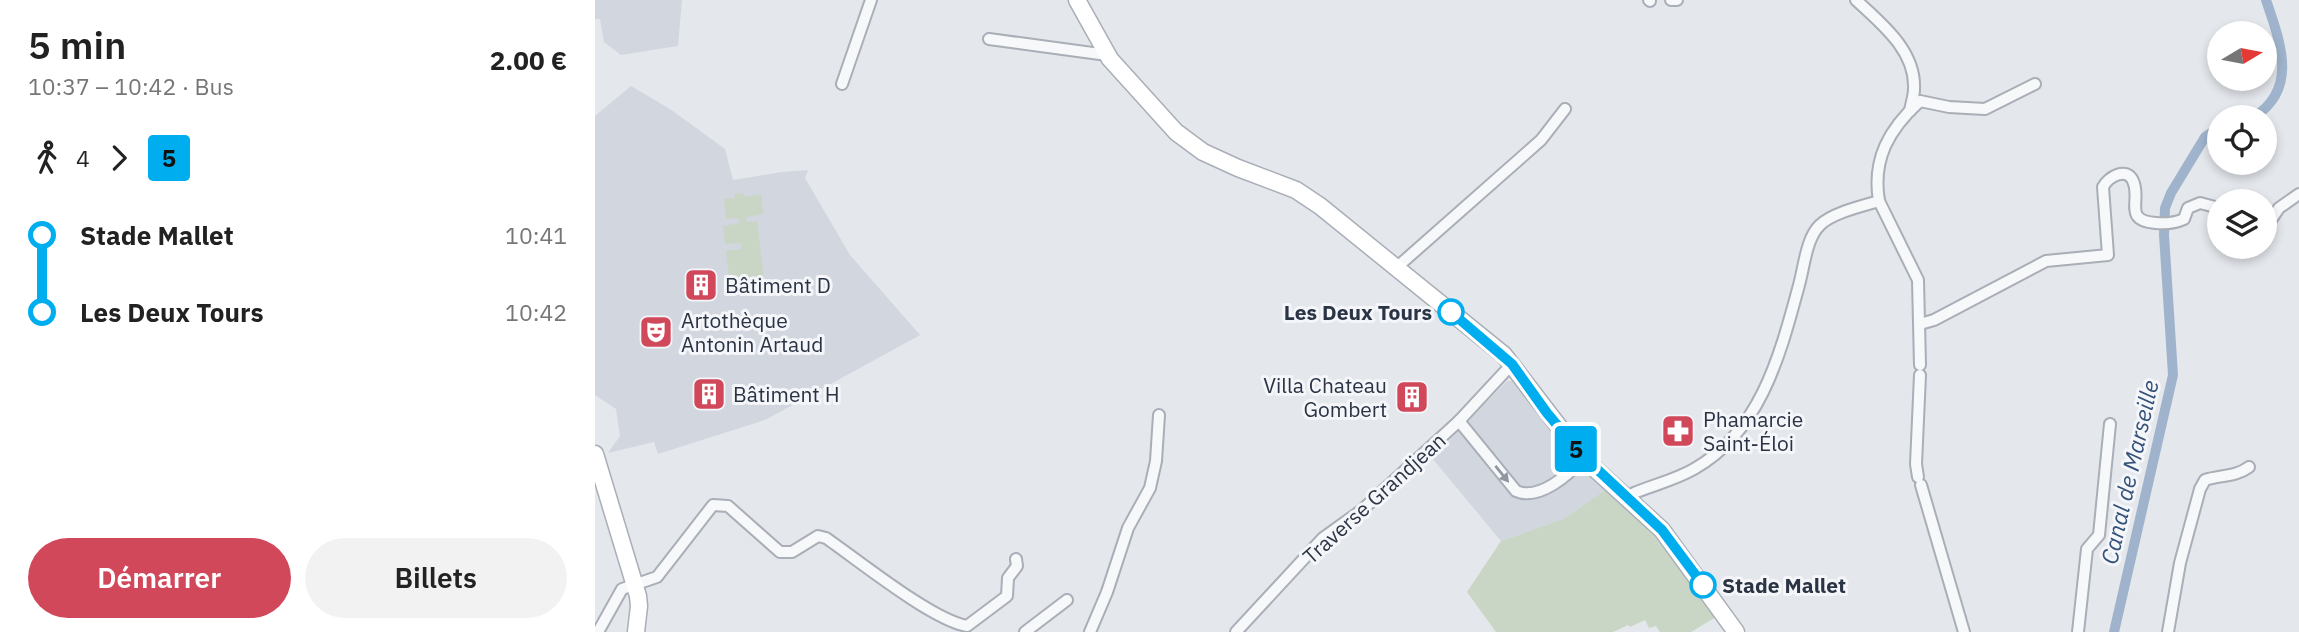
<!DOCTYPE html>
<html lang="fr">
<meta charset="utf-8">
<style>
:root{--surface:#fff;--page:#f2f2f2;--text:#222;--muted:#767676;--accent:#d1485b}
body{margin:0;font-family:"IBM Plex Sans",sans-serif;background:var(--page);color:var(--text);height:100vh;display:flex;flex-direction:column;font-size:26px;white-space:nowrap}
*{box-sizing:border-box;margin:0}
p{font-size:23px;color:var(--muted)}
.icon{flex:none;width:38px;height:38px;fill:none;stroke:currentColor;stroke-width:2;stroke-linecap:round;stroke-linejoin:round}
.map{position:relative;flex:1;overflow:hidden}
.details{display:flex;flex-direction:column;background:var(--surface);width:595px}
.details>*{flex:none}
.badge{padding:0 14px;border-radius:5px;font-size:24px;line-height:46px}
.needle{width:46px;rotate:80deg}
.tools{position:absolute;left:1612px;top:21px;display:grid;gap:14px}
.tools a{display:grid;place-items:center;width:70px;height:70px;border-radius:50%;background:var(--surface);box-shadow:0 4px 10px #0003;font-size:35px}
.map>.badge{position:absolute;translate:-50% -50%;box-shadow:0 0 0 4px #fff}
.legs{display:flex;align-items:center;gap:10px;height:77px;padding:0 28px;font-size:23px}
.legs p{margin-inline-start:auto}
.summary{display:flex;align-items:center;justify-content:space-between;height:119px;padding:0 28px}
h1{font-size:38px;font-weight:600;line-height:52px}
.primary-button{display:flex;gap:14px;margin-top:auto;padding:14px 28px}
.primary-button a{flex:1;height:80px;border-radius:42px;background:var(--accent);color:#fff;font-size:28px;font-weight:600;line-height:80px;text-align:center}
.primary-button a+a{background:var(--page);color:var(--text)}
ul{padding:0 28px;list-style:none}
li{display:flex;align-items:center;gap:24px;height:77px;font-size:26px}
li i{display:grid;place-items:center;width:10px;height:100%;margin:0 9px;background:currentColor}
li i::after{content:'';width:18px;height:18px;margin:-9px;border:5px solid;border-radius:50%;background:var(--surface)}
li p{margin-inline-start:auto}
li:first-child i{background:linear-gradient(#0000 50%,currentColor 0)}
li:last-child i{background:linear-gradient(currentColor 50%,#0000 0)}
main{display:flex;flex:1;min-height:0}
.map>svg:first-child{display:block}
.built{fill:#d2d6de}
.green{fill:#c9d6c5}
.lines{fill:none;stroke-linecap:round;stroke-linejoin:round}
.canal{stroke:#9fb4cc;stroke-width:10}
.street-casing{stroke:#a9aeb7;stroke-width:14}
.secondary-casing{stroke:#a9aeb7;stroke-width:19}
.street{stroke:#f7f8fa;stroke-width:10}
.secondary{stroke:#fff;stroke-width:16}
.oneway{fill:#9196a0}
.line-1-casing{stroke:#fff;stroke-width:16}
.line-1{stroke:#00adee;stroke-width:10}
.stop-1-dot{fill:#fff;stroke:#00adee;stroke-width:3.5}
.labels{text-anchor:middle;dominant-baseline:central;stroke-width:6;stroke-linejoin:round;paint-order:stroke}
.poi-label{font-size:21px;fill:#2b3445;stroke:#f4f6f9;text-anchor:start}
.stop-label{font-size:21px;font-weight:bold;fill:#2b3445;stroke:#f4f6f9;text-anchor:end}
.street-label{font-size:21px;fill:#2b3445;stroke:#f4f6f9}
.water-label{font-size:23px;font-style:italic;fill:#34527a;stroke:#f4f6f9}
</style>
<main>
<section class="details">
<div class="summary"><div><h1>5 min</h1><p>10:37 – 10:42 · Bus</p></div><b>2.00 €</b></div>
<div class="legs"><svg class="icon" aria-label="walk" viewBox="0 0 24 24"><circle cx="13" cy="4" r="2"/><path d="M13 8l-2 6 4 7M11 14l-3 7M7 12l3-4h3l4 4"/></svg>4<svg class="icon" aria-label="forward" viewBox="0 0 24 24"><path d="M9 5l7 7-7 7"/></svg><b class="badge" style="background:#00adee;color:#111">5</b></div>
<ul>
<li><i style="color:#00adee"></i><b>Stade Mallet</b><p>10:41</p></li>
<li><i style="color:#00adee"></i><b>Les Deux Tours</b><p>10:42</p></li>
</ul>
<div class="primary-button"><a>Démarrer</a><a>Billets</a></div>
</section>
<div class="map">
<svg width="1704" height="632" viewBox="0 0 1704 632">
<rect width="100%" height="100%" fill="#e4e7ec"/>
<!-- built -->
<g class="built">
<polygon points="0,0 87,0 83,46 26,55 9,42 5,19 0,19"/>
<polygon points="36,86 75,109 130,149 138,180 187,172 213,170 210,178 255,255 325,335 170,420 63,454 59,442 13,453 25,436 21,409 0,395 0,116"/>
<polygon points="912,381 920,381 981,462 1012,489 968,519 906,541 837,458"/>
</g>
<!-- green -->
<g class="green">
<polygon points="148,193 149,197 166,194 168,214 151,217 152,222 162,221 169,280 160,281 161,290 152,291 151,283 135,285 131,251 147,249 146,243 130,244 128,226 144,223 143,218 131,219 129,199 140,198 140,194"/>
<polygon points="1012,489 1064,538 1121,617 1096,632 1065,632 1061,626 1054,628 1050,620 1035,627 1033,625 1018,632 901,632 872,592 906,541 968,519"/>
</g>
<g class="lines">
<!-- canal -->
<g class="canal">
<path d="M 1659,117 C 1704,88 1685,42 1671,0"/>
<polyline points="1519,632 1578,375 1569,235 1570,208 1576,193 1610,137 1624,128"/>
</g>
<defs>
<g id="street">
<polyline points="1054,0 1055,1"/>
<polyline points="1076,0 1082,0"/>
<path d="M 1261,0 C 1287,24 1321,51 1319,89 C 1319,96 1316,104 1315,111"/>
<polyline points="394,39 512,55"/>
<polyline points="247,84 276,0"/>
<path d="M 1284,201 C 1277,159 1294,129 1325,101 L 1354,107 L 1390,109 L 1440,84"/>
<polyline points="1670,218 1676,220 1684,208 1704,194"/>
<polyline points="801,268 946,140 970,109"/>
<path d="M 1325,324 L 1339,320 L 1451,261 L 1513,255 L 1508,187 C 1513,177 1532,166 1538,181 C 1547,200 1527,221 1561,223 C 1571,224 1580,223 1589,219 L 1593,208 L 1605,203 L 1624,208"/>
<path d="M 864,421 L 921,491 C 944,501 974,475 988,458"/>
<polyline points="1323,477 1321,464 1325,375"/>
<polyline points="1326,485 1369,632"/>
<path d="M 1033,499 L 1039,493 C 1058,485 1080,480 1099,469 C 1166,431 1185,355 1204,285 C 1209,268 1211,238 1225,225 C 1237,213 1267,206 1284,201 L 1323,280 L 1325,365"/>
<path d="M 3,632 L 27,589 L 62,577 L 118,505 L 133,506 L 185,552 L 197,552 L 223,536 L 231,538 C 263,560 337,620 372,626 L 412,596 L 413,578 L 422,566 L 421,559"/>
<polyline points="430,632 472,600"/>
<polyline points="495,632 512,592 533,528 555,488 561,461 564,415"/>
<polyline points="641,632 728,538 767,510 864,421 917,364"/>
<polyline points="1483,632 1492,549 1504,535 1515,424"/>
<path d="M 1573,632 L 1585,563 L 1605,489 L 1610,480 C 1625,475 1641,477 1654,467"/>
</g>
<g id="secondary">
<polyline points="482,0 515,59 581,132 608,152 643,168 701,190 725,206 909,355 988,458 1067,530 1141,632"/>
<polyline points="0,454 43,596 44,606 41,632"/>
</g>
</defs>
<!-- street casing -->
<use href="#street" class="street-casing"/>
<!-- secondary casing -->
<use href="#secondary" class="secondary-casing"/>
<!-- street -->
<use href="#street" class="street"/>
<!-- secondary -->
<use href="#secondary" class="secondary"/>
</g>
<!-- one-way arrows -->
<defs><path id="oneway-solid" d="M-6-.8H1V-3.2L6.5 0L1 3.2V.8H-6Z" transform="scale(1.75)"/></defs>
<use class="oneway" href="#oneway-solid" transform="translate(907 474) rotate(51)"/>
<g class="lines">
<defs>
<polyline id="line-1" points="856,312 917,364 952,413 989,457 1067,530 1108,585"/>
</defs>
<!-- line-1 casing -->
<use href="#line-1" class="line-1-casing"/>
<!-- line-1 -->
<use href="#line-1" class="line-1"/>
</g>
<!-- icons -->
<defs>
<symbol id="building-square" viewBox="-11 -11 22 22"><rect x="-9" y="-9" width="18" height="18" rx="4" fill="#d1485b" stroke="#f4f6f9"/><path d="M-4-6H4V6H1V3H-1V6H-4ZM-2.5-4.3h1.7v1.8h-1.7ZM.8-4.3h1.7v1.8H.8ZM-2.5-1h1.7V.8h-1.7ZM.8-1h1.7V.8H.8Z" fill="#fff"/></symbol>
<symbol id="theatre-square" viewBox="-11 -11 22 22"><rect x="-9" y="-9" width="18" height="18" rx="4" fill="#d1485b" stroke="#f4f6f9"/><path d="M-5-5.5Q0-4 5-5.5V0Q5 5 0 6Q-5 5-5 0ZM-3.3-2.5H-1v1.5H-3.3ZM1-2.5H3.3v1.5H1ZM-2.8 1Q0 5.5 2.8 1Z" fill="#fff"/></symbol>
<symbol id="pharmacy-square" viewBox="-11 -11 22 22"><rect x="-9" y="-9" width="18" height="18" rx="4" fill="#d1485b" stroke="#f4f6f9"/><path d="M-2-6h4v4h4v4h-4v4h-4v-4h-4v-4h4Z" fill="#fff"/></symbol>
</defs>
<g fill-rule="evenodd">
<use href="#building-square" x="87" y="266" width="38" height="38"/>
<use href="#theatre-square" x="42" y="313" width="38" height="38"/>
<use href="#building-square" x="95" y="375" width="38" height="38"/>
<use href="#building-square" x="798" y="378" width="38" height="38"/>
<use href="#pharmacy-square" x="1064" y="412" width="38" height="38"/>
</g>
<!-- markers -->
<g class="stop-1-dot">
<circle cx="856" cy="312" r="12"/>
<circle cx="1108" cy="585" r="12"/>
</g>
<g class="labels">
<!-- poi labels -->
<g class="poi-label">
<text x="130" y="285">Bâtiment D</text>
<text x="86" y="320">Artothèque<tspan x="86" dy="24">Antonin Artaud</tspan></text>
<text x="792" y="385" text-anchor="end">Villa Chateau<tspan x="792" dy="24">Gombert</tspan></text>
<text x="138" y="394">Bâtiment H</text>
<text x="1108" y="419">Phamarcie<tspan x="1108" dy="24">Saint-Éloi</tspan></text>
</g>
<!-- stop labels -->
<g class="stop-label">
<text x="837" y="312">Les Deux Tours</text>
<text x="1127" y="585" text-anchor="start">Stade Mallet</text>
</g>
<!-- street labels -->
<g class="street-label">
<text transform="translate(779 498) rotate(-42)">Traverse Grandjean</text>
</g>
<!-- water labels -->
<g class="water-label">
<text transform="translate(1534 472) rotate(-77)">Canal de Marseille</text>
</g>
</g>
</svg>
<div class="tools">
<a><svg class="needle" viewBox="-14 -14 28 28"><path d="M0-13l5 13h-10z" fill="#e53935"/><path d="M0 13l5-13h-10z" fill="#767676"/></svg></a>
<a><svg class="icon" aria-label="locate" viewBox="0 0 24 24"><circle cx="12" cy="12" r="6"/><path d="M12 2v4M12 18v4M2 12h4M18 12h4"/></svg></a>
<a><svg class="icon" aria-label="layers" viewBox="0 0 24 24"><path d="M12 4l9 5-9 5-9-5zM3 14l9 5 9-5"/></svg></a>
</div>
<b class="badge" style="left:981px;top:449px;background:#00adee;color:#111">5</b>
</div>
</main>
